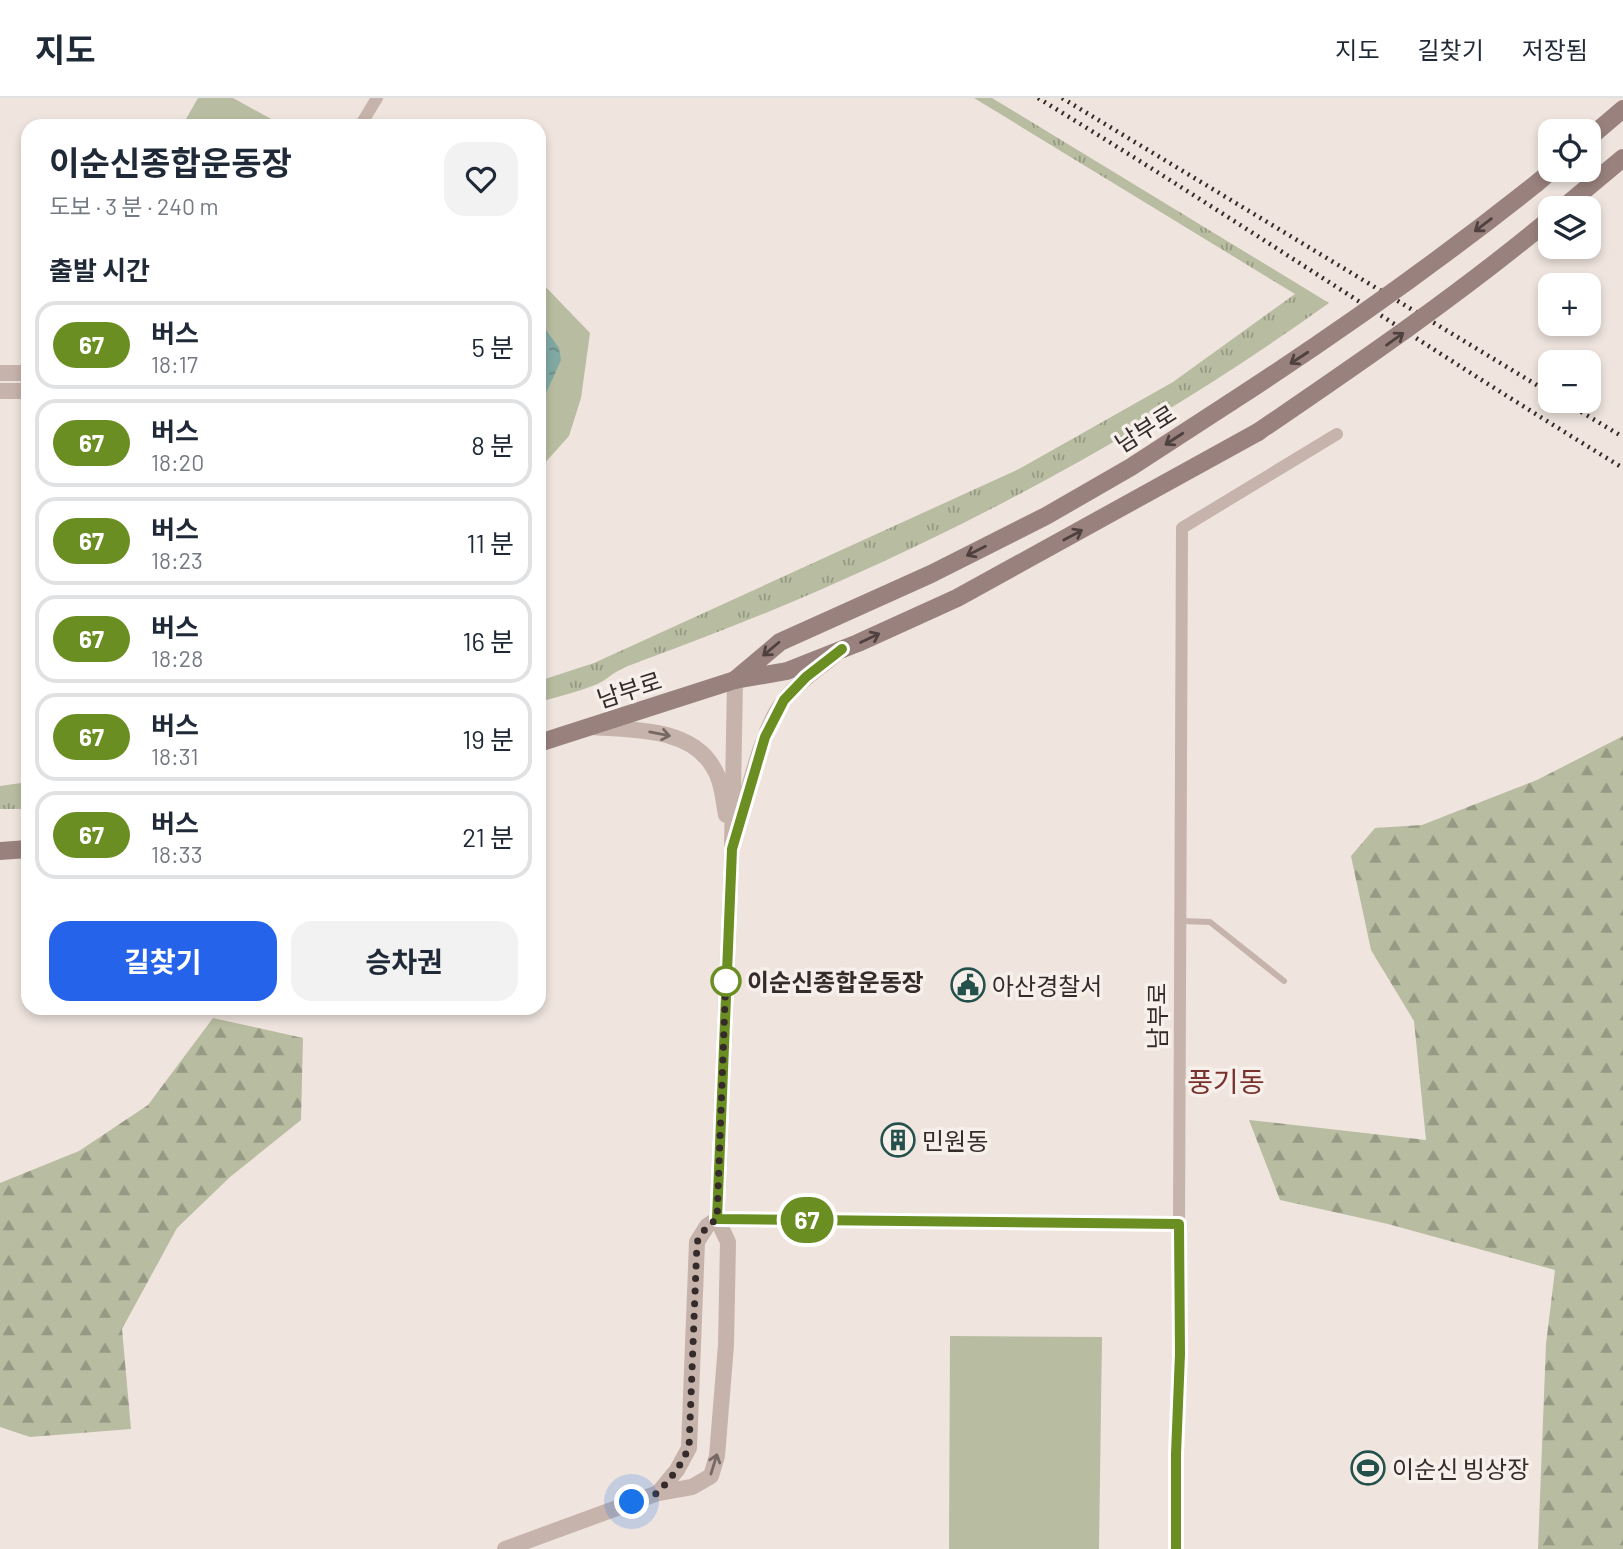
<!DOCTYPE html>
<html lang="ko">
<meta charset="utf-8">
<style>
:root{--surface:#fff;--page:#f2f2f3;--text:#1f2937;--muted:#747a83;--line:#e0e1e3;--accent:#2563eb}
body{margin:0;font-family:Barlow,"Noto Sans KR",sans-serif;background:var(--page);color:var(--text);height:100vh;display:flex;flex-direction:column;font-size:26px;white-space:nowrap}
*{box-sizing:border-box;margin:0}
p{font-size:23px;color:var(--muted)}
.icon{flex:none;width:38px;height:38px;fill:none;stroke:currentColor;stroke-width:2;stroke-linecap:round;stroke-linejoin:round}
.map{position:relative;flex:1;overflow:hidden}
.details{position:absolute;left:21px;top:21px;width:525px;height:896px;display:flex;flex-direction:column;background:var(--surface);border-radius:21px;box-shadow:0 4px 10px #0003}
.details>*{flex:none}
.badge{padding:0 14px;border-radius:23px;font-size:24px;line-height:46px}
.buttons{position:absolute;left:1538px;top:21px;display:grid;gap:14px}
.buttons a{display:grid;place-items:center;width:63px;height:63px;border-radius:14px;background:var(--surface);box-shadow:0 4px 10px #0003;font-size:35px}
.you{position:absolute;width:35px;height:35px;margin:-18px;border:5px solid #fff;border-radius:50%;background:#1a73e8;box-shadow:0 0 0 10px #1a73e833}
.map>.badge{position:absolute;translate:-50% -50%;box-shadow:0 0 0 4px #fff}
h2{padding:0 28px;font-size:26px;line-height:63px}
.round{display:grid;place-items:center;flex:none;width:74px;height:74px;border-radius:21px;background:var(--page)}
.overview{display:flex;align-items:center;justify-content:space-between;height:119px;padding:0 28px}
h1{font-size:33px;font-weight:700;line-height:52px}
.action{display:flex;gap:14px;margin-top:auto;padding:14px 28px}
.action a{flex:1;height:80px;border-radius:21px;background:var(--accent);color:#fff;font-size:28px;font-weight:700;line-height:80px;text-align:center}
.action a+a{background:var(--page);color:var(--text)}
ul{padding:0;list-style:none}
li{display:flex;align-items:center;gap:21px;height:88px;margin:0 14px 10px;padding:0 14px;border:4px solid var(--line);border-radius:21px}
li div{flex:1}
li b{display:block;font-size:26px}
li em{font-style:normal}
li .badge{min-width:77px;font-weight:700;text-align:center}
header{display:flex;align-items:center;gap:42px;box-sizing:border-box;height:98px;padding:0 35px;background:var(--surface);border-bottom:2px solid var(--line)}
header strong{font-size:33px}
nav{display:flex;gap:38px;margin-inline-start:auto;font-size:24px}
.map>svg:first-child{display:block}
.grass{fill:url(#grass-tufts)}
.forest{fill:url(#forest-firs)}
.park{fill:#b8bca0}
.water{fill:url(#water-ripples)}
.lines{fill:none;stroke-linecap:round;stroke-linejoin:round}
.service{stroke:#c6b3ab;stroke-width:6}
.minor{stroke:#c6b3ab;stroke-width:12}
.tertiary{stroke:#c6b3ab;stroke-width:16}
.secondary{stroke:#99827d;stroke-width:18}
.rail{stroke:#352b2a;stroke-width:4.5;stroke-dasharray:2 5;stroke-linecap:butt}
.secondary-bridge{stroke:#99827d;stroke-width:18}
.oneway{stroke:#4e413f}
.oneway2{stroke:#766864}
.line-casing{stroke:#fff;stroke-width:16}
.line{stroke:#6b8e23;stroke-width:10}
.walk{stroke:#352b2a;stroke-width:7;stroke-dasharray:0 12.6}
.stop-dot{fill:#fff;stroke:#6b8e23;stroke-width:3.5}
.labels{text-anchor:middle;dominant-baseline:central;stroke-width:7;stroke-linejoin:round;paint-order:stroke}
.street-label{font-size:24px;fill:#352b2a;stroke:#f7efea}
.stop-label{font-size:24px;font-weight:bold;fill:#352b2a;stroke:#f7efea;text-anchor:start}
.poi-label{font-size:24px;fill:#352b2a;stroke:#f7efea;text-anchor:start}
.quarter-label{font-size:28px;fill:#79312d;stroke:#f7efea}
</style>
<header>
<strong>지도</strong>
<nav><a>지도</a><a>길찾기</a><a>저장됨</a></nav>
</header>
<div class="map">
<svg width="1623" height="1451" viewBox="0 0 1623 1451">
<defs>
<pattern id="grass-tufts" width="24" height="20" patternUnits="userSpaceOnUse" patternTransform="scale(1.75)"><rect width="24" height="20" fill="#b8bca0"/><path d="M3 7l-1-3M5 7V3M7 7l1-3M15 17l-1-3M17 17v-4M19 17l1-3" fill="none" stroke="#969983"/></pattern>
<pattern id="forest-firs" width="22" height="20" patternUnits="userSpaceOnUse" patternTransform="scale(1.75)"><rect width="22" height="20" fill="#b8bca0"/><path d="M5 1l3.5 6h-7zM16 11l3.5 6h-7z" fill="#969983"/></pattern>
<pattern id="water-ripples" width="26" height="14" patternUnits="userSpaceOnUse" patternTransform="scale(1.75)"><rect width="26" height="14" fill="#81a9a3"/><path d="M2 4q2-2 4 0t4 0M15 11q2-2 4 0t4 0" fill="none" stroke="#6a8a85"/></pattern>
</defs>
<rect width="100%" height="100%" fill="#efe4de"/>
<!-- grass -->
<g class="grass">
<path d="M 974,0 L 992,0 L 1329,205 C 1118,356 885,475 641,563 C 635,566 628,567 622,571 C 612,575 604,584 595,587 C 577,594 557,599 539,604 L 539,583 L 594,565 L 1019,371 L 1173,284 L 1295,196 Z"/>
<polygon points="28,684 28,711 0,711 0,688"/>
</g>
<!-- forest -->
<g class="forest">
<polygon points="1623,638 1623,1451 1538,1451 1546,1246 1555,1172 1388,1126 1280,1102 1249,1022 1426,1042 1414,923 1371,852 1351,758 1375,730 1422,727 1537,682"/>
<polygon points="213,920 303,940 301,1022 230,1079 177,1130 122,1231 131,1331 30,1339 0,1329 0,1085 79,1053 148,1007"/>
</g>
<!-- park -->
<g class="park">
<polygon points="198,0 233,0 284,28 182,28"/>
<polygon points="539,182 590,235 581,300 569,338 543,367 539,368"/>
<polygon points="950,1238 1102,1239 1099,1451 949,1451"/>
</g>
<!-- water -->
<polygon class="water" points="539,222 559,250 561,262 539,311"/>
<g class="lines">
<!-- service -->
<polyline class="service" points="1181,823 1210,824 1284,883"/>
<!-- minor -->
<g class="minor">
<polyline points="360,28 377,0"/>
<polyline points="717,1121 1179,1126 1180,1256 1176,1356 1176,1451"/>
<polyline points="1179,1126 1182,430 1337,336"/>
</g>
<!-- tertiary -->
<g class="tertiary">
<polyline points="0,275 28,275"/>
<polyline points="0,293 28,293"/>
<path d="M 592,629 C 631,632 690,629 713,669 C 722,683 723,701 726,717"/>
<path d="M 737,732 C 749,694 761,631 785,601 C 799,584 817,571 834,558"/>
<polyline points="658,1395 677,1372 689,1350 697,1144 707,1128 717,1121"/>
<polyline points="505,1451 658,1395 692,1389 711,1378 717,1358 726,1247 728,1144 717,1121 732,751 735,582"/>
</g>
<!-- secondary -->
<g class="secondary">
<polyline points="1589,40 1623,11"/>
<polyline points="1537,85 1552,72"/>
<polyline points="1563,110 1623,60"/>
<polyline points="735,582 780,544 931,476 1046,418 1131,369 1231,304"/>
<polyline points="539,645 735,582 787,573 858,545 957,500 1258,334"/>
<polyline points="0,753 28,751"/>
</g>
<!-- rail -->
<g class="rail">
<path d="M 1038,0 C 1235,120 1426,250 1623,370"/>
<polyline points="1062,0 1550,295"/>
<polyline points="1563,303 1623,339"/>
</g>
<!-- secondary-bridge -->
<g class="secondary-bridge">
<path d="M 1231,304 C 1336,236 1439,163 1537,85"/>
<path d="M 1258,334 C 1358,266 1457,198 1550,121"/>
</g>
</g>
<!-- one-way arrows -->
<defs><path id="oneway-shaft" d="M-6 0H5M1.5-3L5.5 0L1.5 3" fill="none" stroke-width="1.6" stroke-linecap="round" stroke-linejoin="round" transform="scale(1.75)"/></defs>
<g class="oneway">
<use href="#oneway-shaft" transform="translate(1483 127) rotate(143)"/>
<use href="#oneway-shaft" transform="translate(1395 241) rotate(-36)"/>
<use href="#oneway-shaft" transform="translate(1299 260) rotate(147)"/>
<use href="#oneway-shaft" transform="translate(1174 341) rotate(147)"/>
<use href="#oneway-shaft" transform="translate(1073 437) rotate(-28)"/>
<use href="#oneway-shaft" transform="translate(976 453) rotate(153)"/>
<use href="#oneway-shaft" transform="translate(870 540) rotate(-25)"/>
<use href="#oneway-shaft" transform="translate(771 551) rotate(140)"/>
</g>
<g class="oneway2">
<use href="#oneway-shaft" transform="translate(660 636) rotate(11)"/>
<use href="#oneway-shaft" transform="translate(714 1366) rotate(-73)"/>
</g>
<g class="lines">
<defs>
<polyline id="line" points="842,551 806,579 784,602 765,639 732,751 717,1121 1179,1126 1180,1256 1176,1356 1176,1451"/>
</defs>
<!-- line casing -->
<use href="#line" class="line-casing"/>
<!-- line -->
<use href="#line" class="line"/>
<!-- walk -->
<polyline class="walk" points="632,1404 658,1395 677,1372 689,1350 697,1144 707,1128 717,1121 726,877 726,883"/>
</g>
<!-- icons -->
<defs>
<symbol id="civic-ring" viewBox="-11 -11 22 22"><circle r="9.5" fill="#f7efea" stroke="#24514b" stroke-width="1.5"/><path d="M-.6-6.5H3V-4.5H.6V-3L4-1V1h2V6H-6V1h2V-1L-.6-3ZM-1.2 2.5V6h2.4V2.5Z" fill="#24514b"/></symbol>
<symbol id="building-ring" viewBox="-11 -11 22 22"><circle r="9.5" fill="#f7efea" stroke="#24514b" stroke-width="1.5"/><path d="M-4-6H4V6H1V3H-1V6H-4ZM-2.5-4.3h1.7v1.8h-1.7ZM.8-4.3h1.7v1.8H.8ZM-2.5-1h1.7V.8h-1.7ZM.8-1h1.7V.8H.8Z" fill="#24514b"/></symbol>
<symbol id="stadium-ring" viewBox="-11 -11 22 22"><circle r="9.5" fill="#f7efea" stroke="#24514b" stroke-width="1.5"/><path d="M0-5a6.5 5 0 1 0 0 10a6.5 5 0 1 0 0-10ZM-3.5-1.8h7v3.6h-7Z" fill="#24514b"/></symbol>
</defs>
<g fill-rule="evenodd">
<use href="#civic-ring" x="949" y="868" width="38" height="38"/>
<use href="#building-ring" x="879" y="1023" width="38" height="38"/>
<use href="#stadium-ring" x="1349" y="1351" width="38" height="38"/>
</g>
<!-- markers -->
<circle class="stop-dot" cx="726" cy="883" r="14"/>
<g class="labels">
<!-- street labels -->
<g class="street-label">
<text transform="translate(1145 330) rotate(-32)">남부로</text>
<text transform="translate(629 591) rotate(-18)">남부로</text>
<text transform="translate(1156 918) rotate(-90)">남부로</text>
</g>
<!-- stop labels -->
<g class="stop-label">
<text x="747" y="883">이순신종합운동장</text>
</g>
<!-- poi labels -->
<g class="poi-label">
<text x="992" y="887">아산경찰서</text>
<text x="922" y="1042">민원동</text>
<text x="1392" y="1370">이순신 빙상장</text>
</g>
<!-- quarter labels -->
<g class="quarter-label">
<text x="1226" y="983">풍기동</text>
</g>
</g>
</svg>
<div class="buttons">
<a><svg class="icon" aria-label="locate" viewBox="0 0 24 24"><circle cx="12" cy="12" r="6"/><path d="M12 2v4M12 18v4M2 12h4M18 12h4"/></svg></a>
<a><svg class="icon" aria-label="layers" viewBox="0 0 24 24"><path d="M12 4l9 5-9 5-9-5zM3 14l9 5 9-5"/></svg></a>
<a>+</a>
<a>−</a>
</div>
<div class="you" style="left:632px;top:1404px"></div>
<b class="badge" style="left:807px;top:1122px;background:#6b8e23;color:#fff">67</b>
<section class="details">
<div class="overview"><div><h1>이순신종합운동장</h1><p>도보 · 3 분 · 240 m</p></div><a class="round"><svg class="icon" aria-label="heart" viewBox="0 0 24 24"><path d="M12 20l-8-8c-3-5 5-10 8-4 3-6 11-1 8 4z"/></svg></a></div>
<h2>출발 시간</h2>
<ul>
<li><span class="badge" style="background:#6b8e23;color:#fff">67</span><div><b>버스</b><p>18:17</p></div><em>5 분</em></li>
<li><span class="badge" style="background:#6b8e23;color:#fff">67</span><div><b>버스</b><p>18:20</p></div><em>8 분</em></li>
<li><span class="badge" style="background:#6b8e23;color:#fff">67</span><div><b>버스</b><p>18:23</p></div><em>11 분</em></li>
<li><span class="badge" style="background:#6b8e23;color:#fff">67</span><div><b>버스</b><p>18:28</p></div><em>16 분</em></li>
<li><span class="badge" style="background:#6b8e23;color:#fff">67</span><div><b>버스</b><p>18:31</p></div><em>19 분</em></li>
<li><span class="badge" style="background:#6b8e23;color:#fff">67</span><div><b>버스</b><p>18:33</p></div><em>21 분</em></li>
</ul>
<div class="action"><a>길찾기</a><a>승차권</a></div>
</section>
</div>
